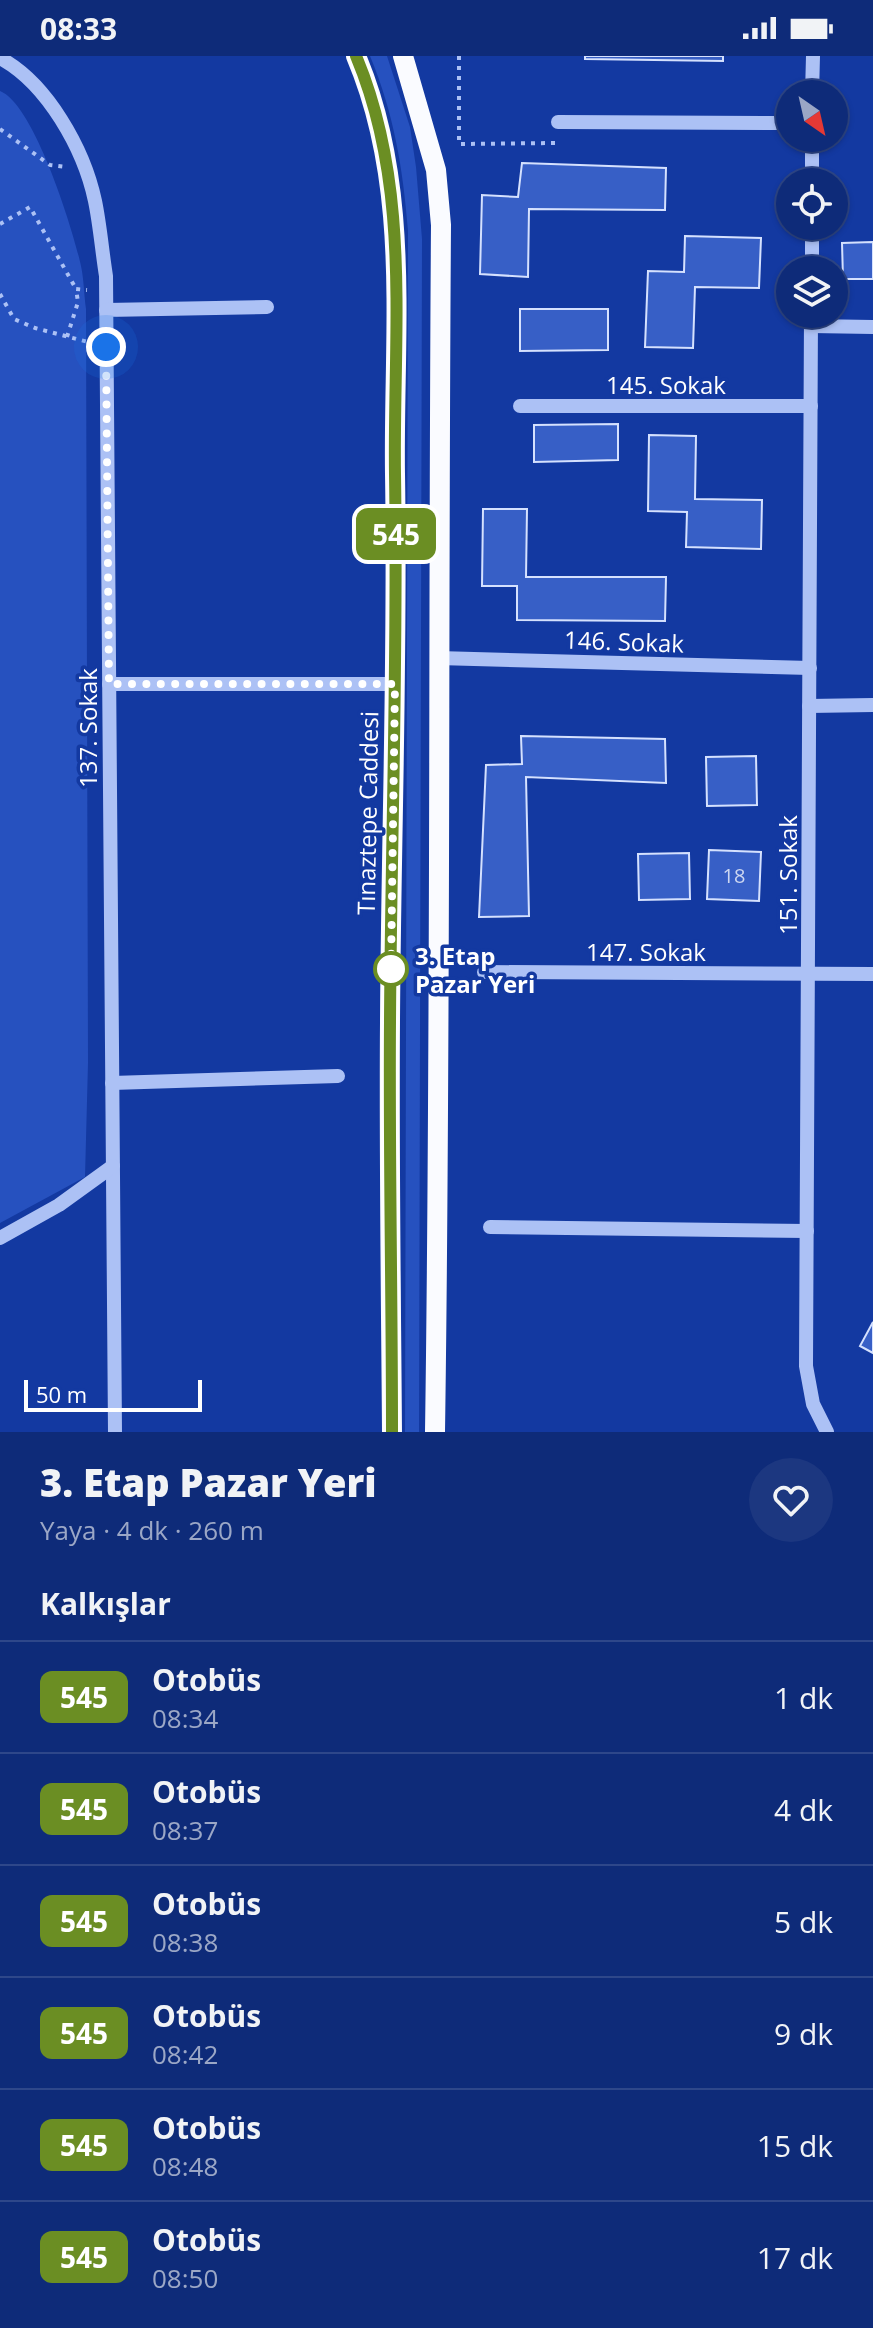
<!DOCTYPE html>
<html lang="tr">
<meta charset="utf-8">
<style>
:root{--surface:#0e2b79;--page:#1c3780;--text:#f1f3f6;--muted:#9ba7c6;--line:#2e478a}
body{margin:0;font-family:"Open Sans",sans-serif;background:var(--page);color:var(--text);height:100vh;display:flex;flex-direction:column;font-size:30px;white-space:nowrap}
*{box-sizing:border-box;margin:0}
p{font-size:26px;color:var(--muted)}
.icon{flex:none;width:44px;height:44px;fill:none;stroke:currentColor;stroke-width:2;stroke-linecap:round;stroke-linejoin:round}
.map{position:relative;height:1376px;overflow:hidden}
.details{display:flex;flex-direction:column;background:var(--surface);flex:1}
.details>*{flex:none}
.badge{padding:0 16px;border-radius:12px;font-size:28px;line-height:52px}
.needle{width:52px;rotate:146deg}
.tools{position:absolute;left:776px;top:24px;display:grid;gap:16px}
.tools a{display:grid;place-items:center;width:72px;height:72px;border-radius:50%;background:var(--surface);box-shadow:0 2px 6px #0004,0 0 0 2px var(--line);font-size:40px}
.scale{position:absolute;left:24px;bottom:20px;width:178px;box-sizing:border-box;padding-left:8px;border:4px solid #fff;border-top:0;font-size:22px;line-height:28px;white-space:nowrap;color:#fff;-webkit-text-stroke:6px #1339a1;paint-order:stroke}
.you{position:absolute;width:40px;height:40px;margin:-20px;border:6px solid #fff;border-radius:50%;background:#1a73e8;box-shadow:0 0 0 12px #1a73e833}
.map>.badge{position:absolute;translate:-50% -50%;box-shadow:0 0 0 4px #fff}
h2{padding:0 40px;font-size:30px;line-height:72px}
.round{display:grid;place-items:center;flex:none;width:84px;height:84px;border-radius:42px;background:var(--page)}
.summary{display:flex;align-items:center;justify-content:space-between;height:136px;padding:0 40px}
h1{font-size:38px;font-weight:800;line-height:60px}
ul{padding:0;list-style:none}
li{display:flex;align-items:center;gap:24px;height:112px;padding:0 40px;border-top:2px solid var(--line)}
li div{flex:1}
li b{display:block;font-size:30px}
li em{font-style:normal}
li .badge{min-width:88px;font-weight:700;text-align:center}
.status{display:flex;justify-content:space-between;align-items:center;height:56px;padding:0 40px;background:var(--surface);direction:ltr}
.status svg{height:22px;fill:currentColor}
.map>svg:first-child{display:block}
.green{fill:#2651bf}
.building{fill:#375fc6;stroke:#d5e1fe;stroke-width:2}
.lines{fill:none;stroke-linecap:round;stroke-linejoin:round}
.path{stroke:#acc1f5;stroke-width:4;stroke-dasharray:4 6;stroke-linecap:butt}
.minor{stroke:#acc1f5;stroke-width:14}
.major{stroke:#fafbff;stroke-width:20}
.line-casing{stroke:#fff;stroke-width:18}
.line{stroke:#6b8e23;stroke-width:12}
.walk{stroke:#fff;stroke-width:8;stroke-dasharray:0 14.4}
.stop-dot{fill:#fff;stroke:#6b8e23;stroke-width:4}
.labels{text-anchor:middle;dominant-baseline:central;stroke-width:7;stroke-linejoin:round;paint-order:stroke}
.number-label{font-size:20px;fill:#cdd7f1}
.street-label{font-size:24px;fill:#fff;stroke:#1339a1}
.stop-label{font-size:24px;font-weight:bold;fill:#fff;stroke:#1339a1;text-anchor:start}
</style>
<div class="status"><b>08:33</b><svg viewBox="0 0 49 12"><path d="M0 12V9h3v3zM5 12V6h3v6zM10 12V3h3v9zM15 12V0h3v12zM26 1h20v11H26zM47 4h2v5h-2z"/></svg></div>
<div class="map">
<svg width="873" height="1376" viewBox="0 0 873 1376">
<rect width="100%" height="100%" fill="#1339a1"/>
<!-- green -->
<g class="green">
<path d="M 370,0 L 387,0 L 410,71 L 416,111 L 422,183 L 419,1376 L 405,1376 L 408,175 C 403,112 394,58 370,0 Z"/>
<path d="M 0,35 C 34,48 73,173 81,210 C 84,224 84,239 86,253 L 88,1007 L 85,1121 L 0,1167 Z"/>
</g>
<!-- building -->
<g class="building">
<polygon points="585,0 723,0 723,5 585,3"/>
<polygon points="522,107 666,112 665,154 529,153 528,221 480,218 482,139 518,141"/>
<polygon points="685,180 761,182 759,232 695,231 693,292 645,291 648,215 684,216"/>
<polygon points="873,186 873,223 843,223 842,187"/>
<polygon points="520,253 608,253 608,294 520,295"/>
<polygon points="618,368 618,404 534,406 534,369"/>
<polygon points="649,379 696,380 695,443 762,444 761,493 686,491 687,456 648,455"/>
<polygon points="483,453 527,453 526,521 666,521 665,565 517,564 517,530 482,530"/>
<polygon points="521,680 665,683 666,727 526,721 529,860 479,861 486,709 522,708"/>
<polygon points="756,700 757,749 707,750 706,701"/>
<polygon points="709,794 761,796 759,845 707,843"/>
<polygon points="689,797 690,843 639,844 638,798"/>
<polygon points="873,1266 873,1297 860,1290"/>
</g>
<g class="lines">
<!-- path -->
<g class="path">
<polyline points="459,0 459,88 557,87 557,84"/>
<polyline points="0,73 50,109 66,111"/>
<polyline points="0,168 30,151 76,233"/>
<polyline points="0,238 14,263 35,272 88,286"/>
<polyline points="67,281 78,246 76,233 87,234"/>
</g>
<!-- minor -->
<g class="minor">
<path d="M 0,2 C 47,27 84,93 95,145 C 100,169 102,195 106,220 L 115,1376"/>
<polyline points="812,38 813,0"/>
<polyline points="558,66 790,67"/>
<polyline points="812,126 812,82"/>
<polyline points="812,214 812,170"/>
<polyline points="106,254 267,251"/>
<polyline points="811,258 806,1310 813,1348 827,1376"/>
<polyline points="811,270 873,271"/>
<polyline points="520,350 811,350"/>
<polyline points="438,602 810,612"/>
<polyline points="109,628 395,628"/>
<polyline points="809,650 873,649"/>
<polyline points="484,916 873,918"/>
<polyline points="112,1027 338,1020"/>
<polyline points="490,1171 807,1175"/>
<polyline points="0,1182 59,1149 113,1110"/>
</g>
<!-- major -->
<g class="major">
<path d="M 356,0 C 412,132 393,278 395,418 C 398,601 391,784 390,966 C 389,1103 391,1240 392,1376"/>
<path d="M 403,0 L 436,114 L 441,169 C 438,571 441,974 435,1376"/>
</g>
</g>
<g class="lines">
<defs>
<path id="line" d="M 356,0 C 412,133 393,278 395,418 C 398,601 391,784 390,966 C 389,1103 392,1240 392,1376"/>
</defs>
<!-- line casing -->
<use href="#line" class="line-casing"/>
<!-- line -->
<use href="#line" class="line"/>
<!-- walk -->
<polyline class="walk" points="106,291 109,628 395,628 391,913"/>
</g>
<!-- markers -->
<circle class="stop-dot" cx="391" cy="913" r="16"/>
<g class="labels">
<!-- number labels -->
<g class="number-label">
<text x="734" y="819">18</text>
</g>
<!-- street labels -->
<g class="street-label">
<text x="666" y="328">145. Sokak</text>
<text transform="translate(624 585) rotate(2)">146. Sokak</text>
<text transform="translate(87 672) rotate(-90)">137. Sokak</text>
<text transform="translate(367 757) rotate(-89)">Tınaztepe Caddesi</text>
<text transform="translate(787 819) rotate(-90)">151. Sokak</text>
<text x="646" y="895">147. Sokak</text>
</g>
<!-- stop labels -->
<g class="stop-label">
<text x="415" y="899">3. Etap<tspan x="415" dy="28">Pazar Yeri</tspan></text>
</g>
</g>
</svg>
<div class="tools">
<a><svg class="needle" viewBox="-14 -14 28 28"><path d="M0-13l5 13h-10z" fill="#e53935"/><path d="M0 13l5-13h-10z" fill="#9ba7c6"/></svg></a>
<a><svg class="icon" aria-label="locate" viewBox="0 0 24 24"><circle cx="12" cy="12" r="6"/><path d="M12 2v4M12 18v4M2 12h4M18 12h4"/></svg></a>
<a><svg class="icon" aria-label="layers" viewBox="0 0 24 24"><path d="M12 4l9 5-9 5-9-5zM3 14l9 5 9-5"/></svg></a>
</div>
<div class="scale">50 m</div>
<div class="you" style="left:106px;top:291px"></div>
<b class="badge" style="left:396px;top:478px;background:#6b8e23;color:#fff">545</b>
</div>
<section class="details">
<div class="summary"><div><h1>3. Etap Pazar Yeri</h1><p>Yaya · 4 dk · 260 m</p></div><a class="round"><svg class="icon" aria-label="heart" viewBox="0 0 24 24"><path d="M12 20l-8-8c-3-5 5-10 8-4 3-6 11-1 8 4z"/></svg></a></div>
<h2>Kalkışlar</h2>
<ul>
<li><span class="badge" style="background:#6b8e23;color:#fff">545</span><div><b>Otobüs</b><p>08:34</p></div><em>1 dk</em></li>
<li><span class="badge" style="background:#6b8e23;color:#fff">545</span><div><b>Otobüs</b><p>08:37</p></div><em>4 dk</em></li>
<li><span class="badge" style="background:#6b8e23;color:#fff">545</span><div><b>Otobüs</b><p>08:38</p></div><em>5 dk</em></li>
<li><span class="badge" style="background:#6b8e23;color:#fff">545</span><div><b>Otobüs</b><p>08:42</p></div><em>9 dk</em></li>
<li><span class="badge" style="background:#6b8e23;color:#fff">545</span><div><b>Otobüs</b><p>08:48</p></div><em>15 dk</em></li>
<li><span class="badge" style="background:#6b8e23;color:#fff">545</span><div><b>Otobüs</b><p>08:50</p></div><em>17 dk</em></li>
</ul>
</section>
